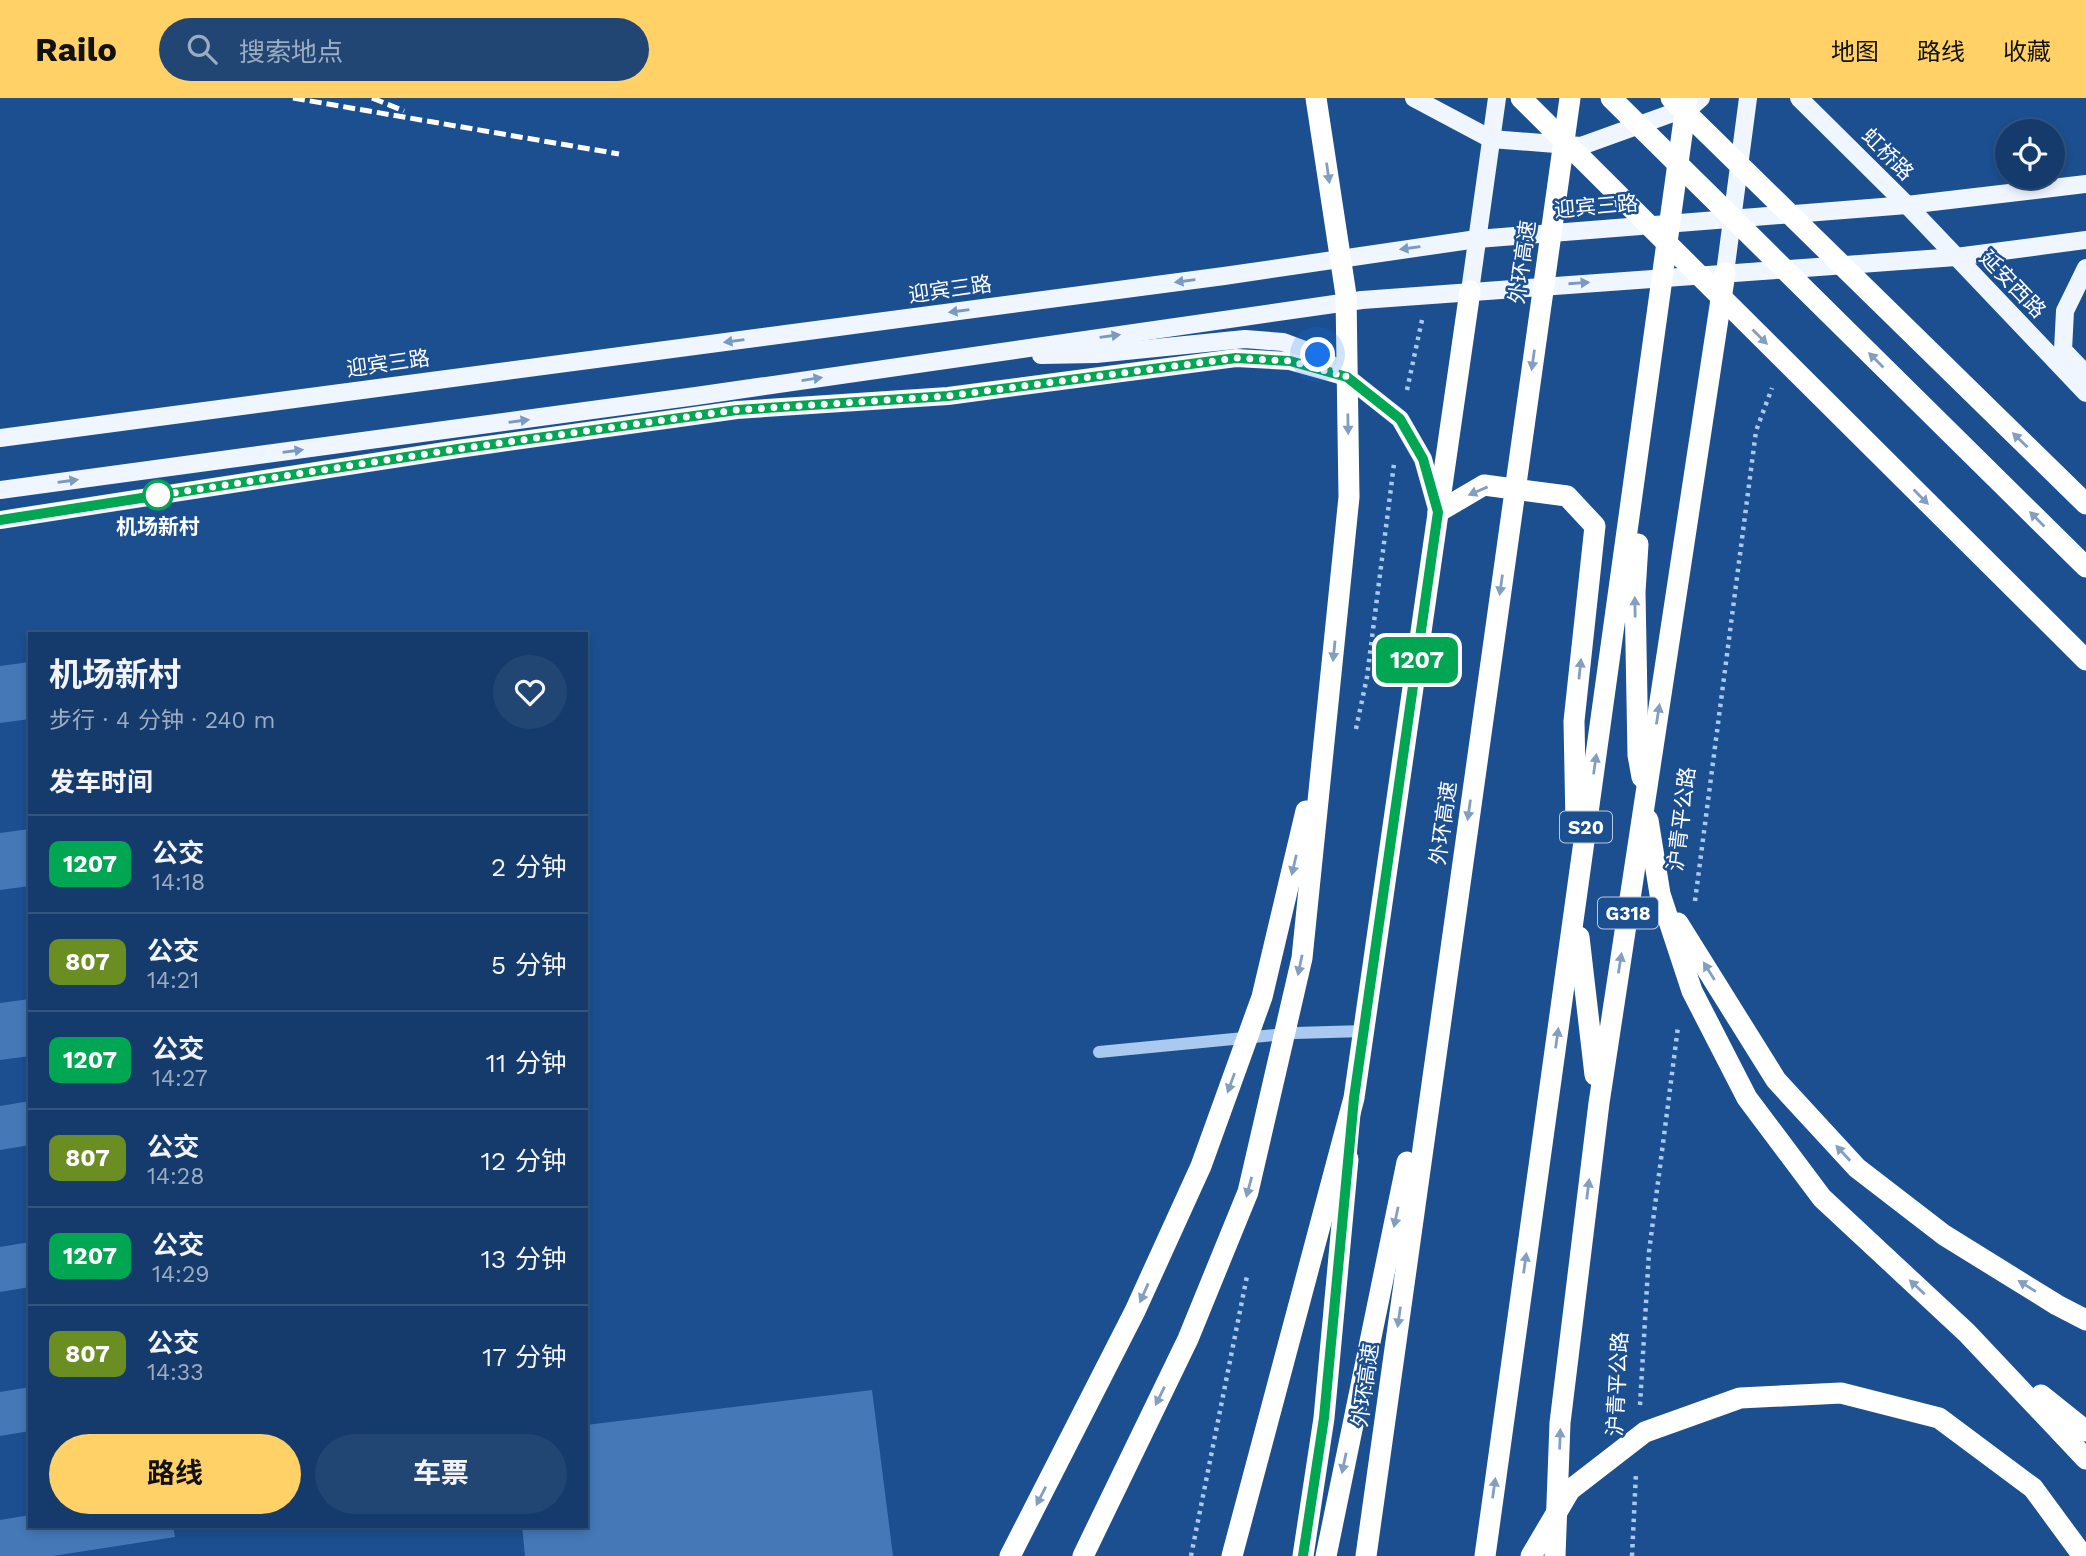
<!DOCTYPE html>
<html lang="zh">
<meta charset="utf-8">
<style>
:root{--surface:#143b6b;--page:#214673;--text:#f1f3f6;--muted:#9dadc1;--line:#33557e;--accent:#ffd166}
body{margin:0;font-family:"Work Sans","Noto Sans SC",sans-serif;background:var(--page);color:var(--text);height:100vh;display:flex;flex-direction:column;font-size:26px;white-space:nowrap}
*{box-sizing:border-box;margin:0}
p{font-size:23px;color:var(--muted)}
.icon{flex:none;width:38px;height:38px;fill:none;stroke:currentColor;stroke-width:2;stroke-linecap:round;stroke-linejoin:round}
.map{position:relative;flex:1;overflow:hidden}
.panel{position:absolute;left:28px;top:534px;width:560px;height:896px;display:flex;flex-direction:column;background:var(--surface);border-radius:0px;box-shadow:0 4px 10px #0003,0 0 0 2px var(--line)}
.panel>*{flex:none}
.badge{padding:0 14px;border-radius:10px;font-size:24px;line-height:46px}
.buttons{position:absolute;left:1995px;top:21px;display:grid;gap:14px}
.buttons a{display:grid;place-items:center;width:70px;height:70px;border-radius:50%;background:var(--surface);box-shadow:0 4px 10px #0003,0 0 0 2px var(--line);font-size:35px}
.you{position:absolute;width:35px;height:35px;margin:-18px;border:5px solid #fff;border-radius:50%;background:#1a73e8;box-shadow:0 0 0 10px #1a73e833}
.map>.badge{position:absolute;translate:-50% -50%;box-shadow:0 0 0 4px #fff}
h2{padding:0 21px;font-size:26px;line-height:63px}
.round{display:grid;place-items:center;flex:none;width:74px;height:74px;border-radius:37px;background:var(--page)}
.summary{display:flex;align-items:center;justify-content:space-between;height:119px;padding:0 21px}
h1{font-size:33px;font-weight:700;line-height:52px}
.cta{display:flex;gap:14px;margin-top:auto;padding:14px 21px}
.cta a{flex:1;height:80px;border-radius:42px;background:var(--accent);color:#111;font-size:28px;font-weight:700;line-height:80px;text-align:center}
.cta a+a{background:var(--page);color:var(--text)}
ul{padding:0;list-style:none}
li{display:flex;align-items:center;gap:21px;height:98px;padding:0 21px;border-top:2px solid var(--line)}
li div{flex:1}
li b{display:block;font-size:26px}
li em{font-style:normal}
li .badge{min-width:77px;font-weight:700;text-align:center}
header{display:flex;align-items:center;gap:42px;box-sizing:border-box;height:98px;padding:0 35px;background:var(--accent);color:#111}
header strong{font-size:33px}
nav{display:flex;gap:38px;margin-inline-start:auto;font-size:24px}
.search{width:490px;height:63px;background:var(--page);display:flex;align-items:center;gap:18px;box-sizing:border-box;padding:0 24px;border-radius:38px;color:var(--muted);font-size:26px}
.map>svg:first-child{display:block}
.building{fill:#4478b7}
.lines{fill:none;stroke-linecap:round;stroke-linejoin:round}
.path{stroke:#a9c9ee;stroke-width:4.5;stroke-dasharray:3.5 5;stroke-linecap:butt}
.minor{stroke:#a9c9ee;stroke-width:12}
.major{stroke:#f0f6ff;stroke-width:18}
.highway{stroke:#fff;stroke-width:21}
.rail{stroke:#fff;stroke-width:5;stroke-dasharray:12 5;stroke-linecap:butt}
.oneway{fill:#829ec1}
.oneway2{fill:#7b9ac1}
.line-casing{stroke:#fff;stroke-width:16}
.line{stroke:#00a651;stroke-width:10}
.walk{stroke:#fff;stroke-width:7;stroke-dasharray:0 12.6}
.stop-dot{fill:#fff;stroke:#00a651;stroke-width:3.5}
.labels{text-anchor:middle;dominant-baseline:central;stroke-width:5;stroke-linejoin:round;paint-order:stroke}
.shield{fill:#1b4f8f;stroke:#bbcadd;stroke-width:2}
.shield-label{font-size:19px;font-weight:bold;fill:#fff}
.street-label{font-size:21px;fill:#fff;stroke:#1b4f8f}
.stop-label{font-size:21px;font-weight:bold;fill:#fff;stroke:#1b4f8f}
</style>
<header>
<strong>Railo</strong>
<div class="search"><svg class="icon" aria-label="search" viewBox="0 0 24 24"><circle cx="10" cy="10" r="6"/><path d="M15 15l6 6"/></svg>搜索地点</div>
<nav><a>地图</a><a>路线</a><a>收藏</a></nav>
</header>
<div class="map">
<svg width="2086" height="1458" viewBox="0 0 2086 1458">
<rect width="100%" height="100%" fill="#1b4f8f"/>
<!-- building -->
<g class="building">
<polygon points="30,564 30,621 0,625 0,568"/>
<polygon points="30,731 30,788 0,792 0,735"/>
<polygon points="30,901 30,958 0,962 0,905"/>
<polygon points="30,1003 30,1047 0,1052 0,1008"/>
<polygon points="30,1144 30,1189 0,1194 0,1149"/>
<polygon points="30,1289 30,1333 0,1338 0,1294"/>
<polygon points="872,1292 893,1458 525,1458 522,1428 586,1428 586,1327"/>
<polygon points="30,1417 30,1428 173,1428 175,1439 53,1458 0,1458 0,1422"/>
</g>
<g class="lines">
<!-- path -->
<g class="path">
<polyline points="1407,292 1422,222"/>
<polyline points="1356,631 1367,579 1394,366"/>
<polyline points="1695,803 1756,333 1772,290"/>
<polyline points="1640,1307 1649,1154 1678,929"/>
<polyline points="1191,1458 1247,1178"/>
<polyline points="1632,1458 1636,1375"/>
</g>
<!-- minor -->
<polyline class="minor" points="1099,954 1295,935 1364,933"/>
<!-- major -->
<g class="major">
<polyline points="1414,0 1491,41 1581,48 1692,8 1701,0"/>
<polyline points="1799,0 1907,107 2086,295"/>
<polyline points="2086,170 2065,213 2063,252 2086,276"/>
<polyline points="1725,175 1748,0"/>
<polyline points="1470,193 1497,0"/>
<polyline points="1041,257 1096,256 1245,241 1283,244 1318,257 1337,271"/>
<polyline points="0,340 1224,178 1477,141 1907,107 2086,86"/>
<polyline points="0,392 696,298 1362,202 1956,159 2086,142"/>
<polyline points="0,422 458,351 737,312 948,298 1236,260 1290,263 1347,279 1400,321 1423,361 1437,411"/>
</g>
<!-- highway -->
<g class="highway">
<polyline points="1521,0 2086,562"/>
<polyline points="1611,0 2086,469"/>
<polyline points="1671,0 2086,406"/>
<polyline points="1438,414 1484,387 1567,398 1595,428 1574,623 1576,726"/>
<polyline points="1638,446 1635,494 1638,657 1642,679"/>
<polyline points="1648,722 1660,796 1692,893 1747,1000 1822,1100 1967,1235 2086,1361"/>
<polyline points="1678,825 1776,982 1857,1070 1944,1137 2057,1207 2086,1222"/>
<polyline points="1579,839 1595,977"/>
<polyline points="2041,1297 2086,1333"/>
<polyline points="1010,1458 1135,1213 1201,1068 1262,899 1306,713"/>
<polyline points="1083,1458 1188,1241 1248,1094 1302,860 1349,399 1346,197 1316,0"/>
<polyline points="1232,1458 1354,1000 1470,193"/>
<polyline points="1303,1458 1324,1320 1348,1061"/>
<polyline points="1326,1458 1407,1064"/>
<polyline points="1366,1458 1570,0"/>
<polyline points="1485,1458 1687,0"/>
<polyline points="1531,1458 1570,1392 1645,1334 1740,1300 1841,1295 1939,1320 2033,1390 2083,1458"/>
<polyline points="1555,1458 1560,1325 1599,1005 1725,175"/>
</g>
<!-- rail -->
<g class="rail">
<polyline points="293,0 619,56"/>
<polyline points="372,0 404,13"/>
</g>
</g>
<!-- one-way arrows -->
<defs><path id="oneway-solid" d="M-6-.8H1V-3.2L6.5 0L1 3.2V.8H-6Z" transform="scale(1.75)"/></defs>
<g class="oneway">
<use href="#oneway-solid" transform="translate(1328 75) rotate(82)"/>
<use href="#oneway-solid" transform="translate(1760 239) rotate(45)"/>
<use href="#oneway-solid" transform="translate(1533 262) rotate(98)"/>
<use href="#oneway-solid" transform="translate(1876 262) rotate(-135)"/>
<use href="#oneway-solid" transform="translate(1348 326) rotate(89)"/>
<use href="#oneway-solid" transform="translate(2020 342) rotate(-136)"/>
<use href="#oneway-solid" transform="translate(1478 393) rotate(157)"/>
<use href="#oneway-solid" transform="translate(1921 399) rotate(45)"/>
<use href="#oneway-solid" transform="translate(2037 421) rotate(-135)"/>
<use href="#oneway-solid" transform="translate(1501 487) rotate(98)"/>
<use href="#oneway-solid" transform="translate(1635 509) rotate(-91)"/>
<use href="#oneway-solid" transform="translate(1334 553) rotate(96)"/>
<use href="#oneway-solid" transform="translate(1580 571) rotate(-84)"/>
<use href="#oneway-solid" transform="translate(1658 616) rotate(-81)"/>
<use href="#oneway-solid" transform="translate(1595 666) rotate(-82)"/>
<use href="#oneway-solid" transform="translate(1469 712) rotate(98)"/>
<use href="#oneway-solid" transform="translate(1294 767) rotate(103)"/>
<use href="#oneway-solid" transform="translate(1620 865) rotate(-81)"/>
<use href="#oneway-solid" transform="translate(1300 867) rotate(102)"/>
<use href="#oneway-solid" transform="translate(1709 873) rotate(-122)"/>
<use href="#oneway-solid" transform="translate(1557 940) rotate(-82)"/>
<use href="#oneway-solid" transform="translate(1231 985) rotate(110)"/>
<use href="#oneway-solid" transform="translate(1843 1055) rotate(-133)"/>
<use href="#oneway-solid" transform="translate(1249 1089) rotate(105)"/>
<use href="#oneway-solid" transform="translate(1588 1091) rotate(-83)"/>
<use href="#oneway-solid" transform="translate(1396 1119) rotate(102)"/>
<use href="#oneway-solid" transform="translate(1525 1165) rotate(-82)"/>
<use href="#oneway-solid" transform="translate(2027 1188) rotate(-148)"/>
<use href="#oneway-solid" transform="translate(1917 1189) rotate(-137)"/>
<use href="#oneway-solid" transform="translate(1144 1195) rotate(114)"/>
<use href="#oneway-solid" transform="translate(1399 1219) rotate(98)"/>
<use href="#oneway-solid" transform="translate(1160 1298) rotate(116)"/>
<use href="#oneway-solid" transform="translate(1560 1341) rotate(-88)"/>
<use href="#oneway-solid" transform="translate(1344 1365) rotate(102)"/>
<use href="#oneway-solid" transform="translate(1494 1390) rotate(-82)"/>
<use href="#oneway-solid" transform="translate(1041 1398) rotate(117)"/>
</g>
<g class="oneway2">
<use href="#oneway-solid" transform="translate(1410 150) rotate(172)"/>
<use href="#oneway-solid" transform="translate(1185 183) rotate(172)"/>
<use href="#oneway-solid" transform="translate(1579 185) rotate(-4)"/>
<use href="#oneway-solid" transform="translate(959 213) rotate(172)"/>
<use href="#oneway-solid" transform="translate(1110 238) rotate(-8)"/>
<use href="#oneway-solid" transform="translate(734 243) rotate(172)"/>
<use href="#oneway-solid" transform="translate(812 281) rotate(-9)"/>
<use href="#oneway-solid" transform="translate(519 323) rotate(-8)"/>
<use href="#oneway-solid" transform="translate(293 353) rotate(-8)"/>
<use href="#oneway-solid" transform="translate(68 383) rotate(-8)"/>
</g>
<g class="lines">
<defs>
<polyline id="line" points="0,422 458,351 737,312 948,298 1236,260 1290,263 1347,279 1400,321 1423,361 1438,414 1354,1000 1324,1320 1303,1458"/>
</defs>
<!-- line casing -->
<use href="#line" class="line-casing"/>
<!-- line -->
<use href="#line" class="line"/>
<!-- walk -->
<polyline class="walk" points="158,397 148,399 458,351 737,312 948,298 1236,260 1290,263 1347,279 1318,257"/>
</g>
<!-- markers -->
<circle class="stop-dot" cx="158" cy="397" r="14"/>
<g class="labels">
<!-- shield labels -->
<g class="shield">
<rect x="1560" y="713.5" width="52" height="31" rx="5"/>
<rect x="1598" y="799.5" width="60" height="31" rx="5"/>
</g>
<g class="shield-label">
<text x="1586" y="729">S20</text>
<text x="1628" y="815">G318</text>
</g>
<!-- street labels -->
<g class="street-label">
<text transform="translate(1888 56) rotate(45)">虹桥路</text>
<text transform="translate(1596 108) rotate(-5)">迎宾三路</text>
<text transform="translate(1522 164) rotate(-82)">外环高速</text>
<text transform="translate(2013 186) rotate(46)">延安西路</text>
<text transform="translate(950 191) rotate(-8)">迎宾三路</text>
<text transform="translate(388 265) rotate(-8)">迎宾三路</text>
<text transform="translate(1681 721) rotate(-83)">沪青平公路</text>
<text transform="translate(1443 725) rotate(-82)">外环高速</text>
<text transform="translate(1617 1286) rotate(-87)">沪青平公路</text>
<text transform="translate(1365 1287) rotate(-82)">外环高速</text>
</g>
<!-- stop labels -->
<g class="stop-label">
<text x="158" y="428">机场新村</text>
</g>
</g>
</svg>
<div class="buttons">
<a><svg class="icon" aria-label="locate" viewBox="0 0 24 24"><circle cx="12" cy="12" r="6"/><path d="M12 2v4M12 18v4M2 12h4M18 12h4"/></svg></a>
</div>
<div class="you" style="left:1318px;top:257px"></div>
<b class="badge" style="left:1417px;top:562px;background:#00a651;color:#fff">1207</b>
<section class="panel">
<div class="summary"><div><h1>机场新村</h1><p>步行 · 4 分钟 · 240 m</p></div><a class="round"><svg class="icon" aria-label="heart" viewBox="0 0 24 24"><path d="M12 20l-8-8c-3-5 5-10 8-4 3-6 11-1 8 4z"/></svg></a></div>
<h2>发车时间</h2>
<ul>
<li><span class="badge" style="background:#00a651;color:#fff">1207</span><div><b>公交</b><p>14:18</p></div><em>2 分钟</em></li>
<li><span class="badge" style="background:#6b8e23;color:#fff">807</span><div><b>公交</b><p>14:21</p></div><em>5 分钟</em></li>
<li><span class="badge" style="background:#00a651;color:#fff">1207</span><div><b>公交</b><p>14:27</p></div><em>11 分钟</em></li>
<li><span class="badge" style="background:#6b8e23;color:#fff">807</span><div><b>公交</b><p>14:28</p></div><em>12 分钟</em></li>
<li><span class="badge" style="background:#00a651;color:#fff">1207</span><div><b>公交</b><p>14:29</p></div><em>13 分钟</em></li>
<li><span class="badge" style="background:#6b8e23;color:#fff">807</span><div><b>公交</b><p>14:33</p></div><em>17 分钟</em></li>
</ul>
<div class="cta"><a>路线</a><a>车票</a></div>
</section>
</div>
